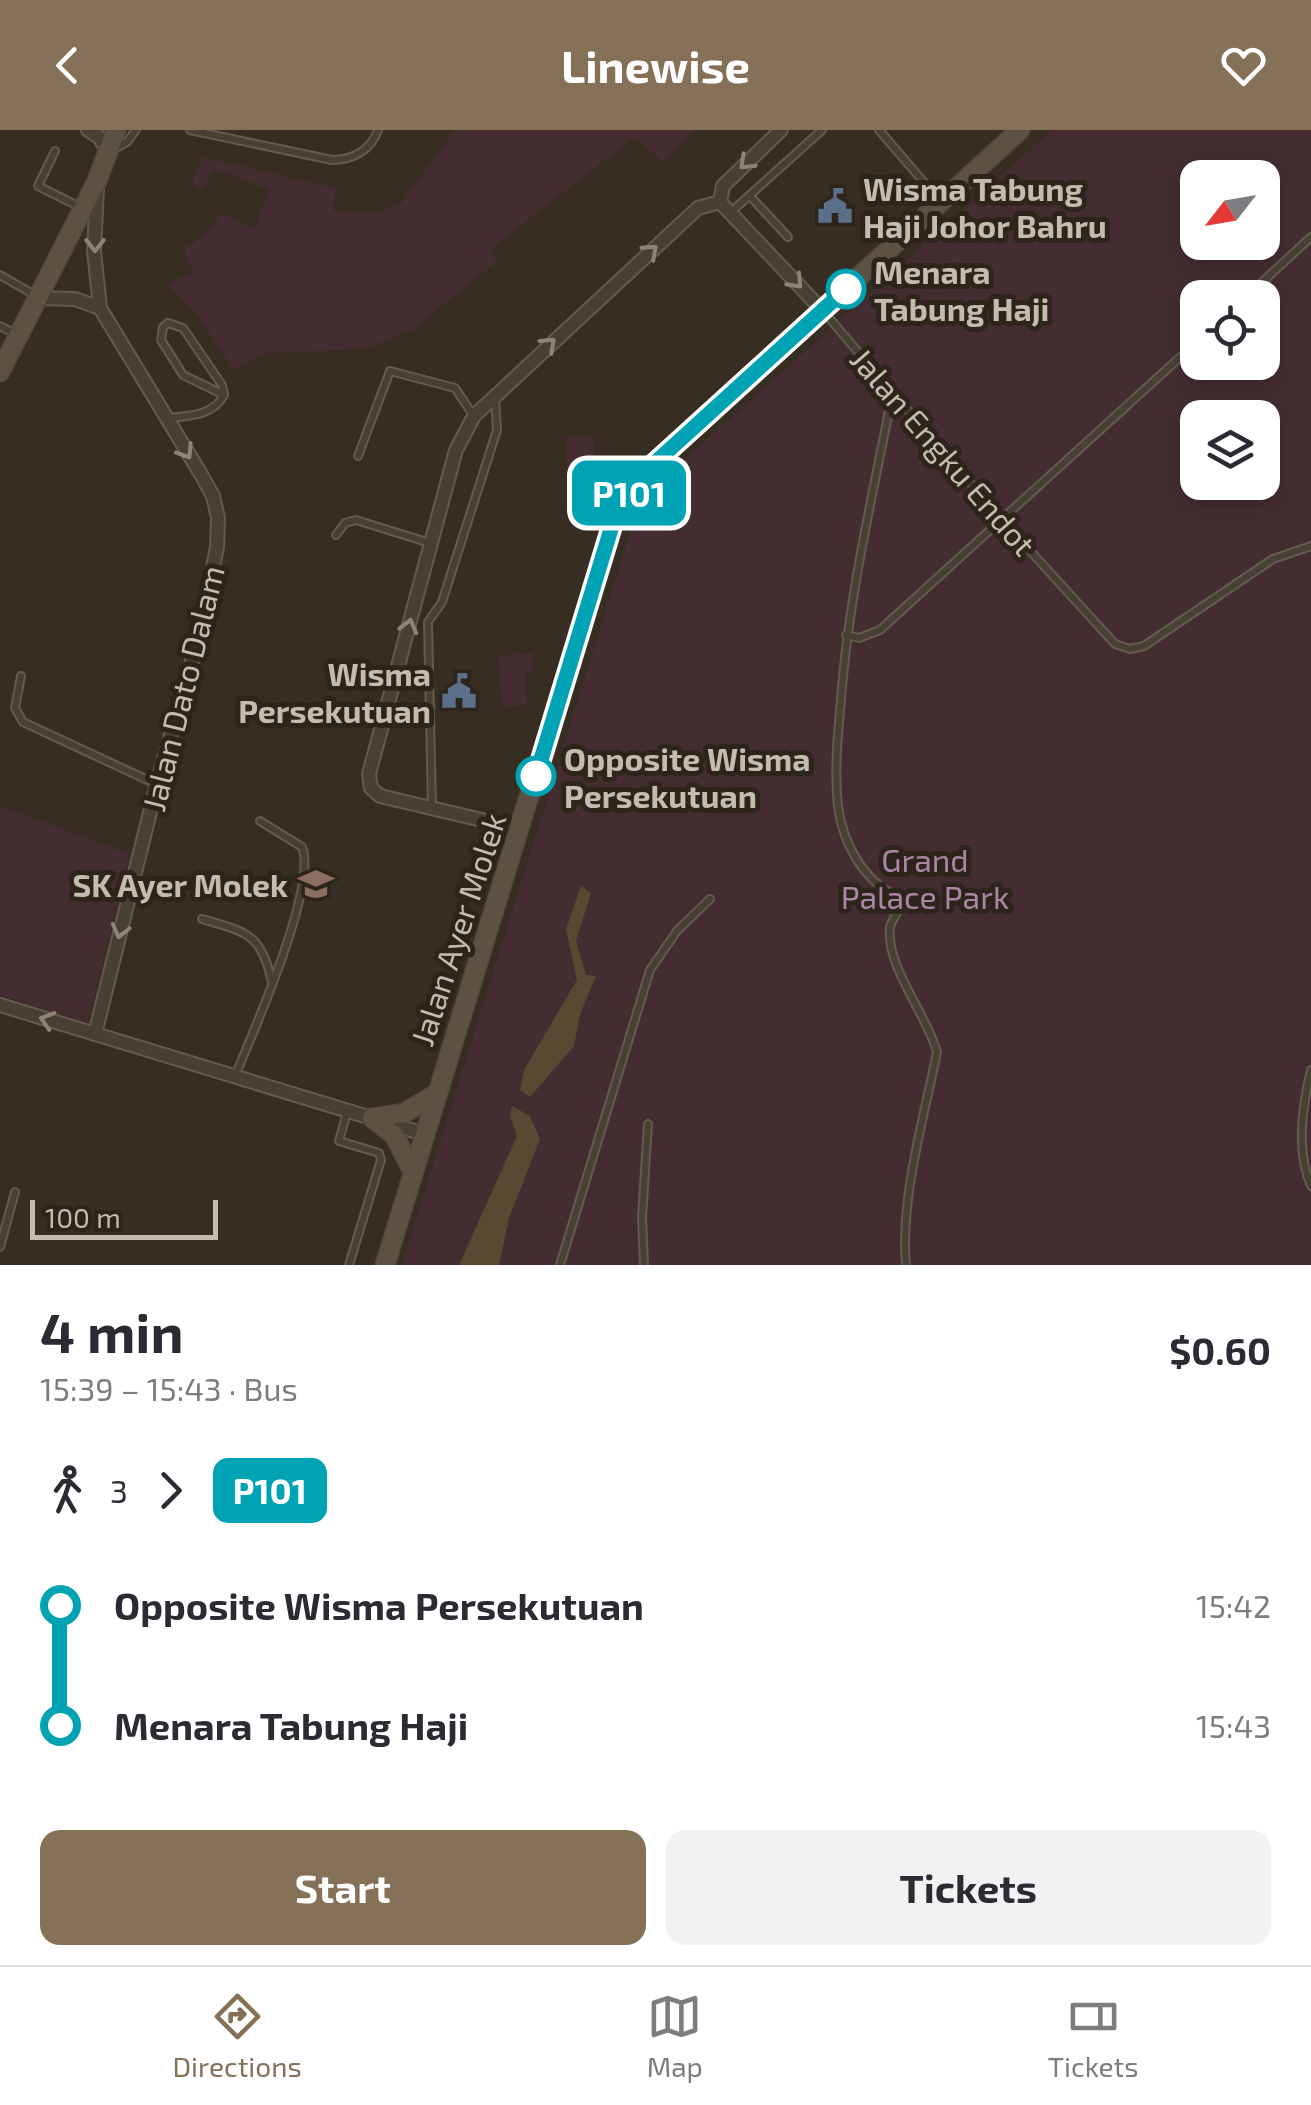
<!DOCTYPE html>
<meta charset="utf-8">
<style>
:root{--surface:#fff;--page:#f2f2f3;--text:#2b2b33;--muted:#7c7c81;--line:#e1e1e2;--accent:#857058}
body{margin:0;font-family:"Exo 2",sans-serif;background:var(--page);color:var(--text);height:100vh;display:flex;flex-direction:column;font-size:38px;white-space:nowrap}
*{box-sizing:border-box;margin:0}
p{font-size:32px;color:var(--muted)}
.icon{flex:none;width:55px;height:55px;fill:none;stroke:currentColor;stroke-width:2;stroke-linecap:round;stroke-linejoin:round}
.map{position:relative;height:1135px;overflow:hidden}
.panel{display:flex;flex-direction:column;background:var(--surface);flex:1}
.panel>*{flex:none}
.badge{padding:0 20px;border-radius:15px;font-size:35px;line-height:65px}
.needle{width:65px;rotate:239deg}
.tools{position:absolute;left:1180px;top:30px;display:grid;gap:20px}
.tools a{display:grid;place-items:center;width:100px;height:100px;border-radius:20px;background:var(--surface);box-shadow:0 5px 15px #0003;font-size:50px}
.scale{position:absolute;left:30px;bottom:25px;width:188px;box-sizing:border-box;padding-left:10px;border:5px solid #c5bcb0;border-top:0;font-size:28px;line-height:35px;white-space:nowrap;color:#c5bcb0;-webkit-text-stroke:8px #2d251b;paint-order:stroke}
.map>.badge{position:absolute;translate:-50% -50%;box-shadow:0 0 0 5px #fff}
.legs{display:flex;align-items:center;gap:15px;height:110px;padding:0 40px;font-size:32px}
.legs p{margin-inline-start:auto}
.head{display:flex;align-items:center;justify-content:space-between;height:170px;padding:0 40px}
h1{font-size:55px;font-weight:700;line-height:75px}
.button{display:flex;gap:20px;margin-top:auto;padding:20px 40px}
.button a{flex:1;height:115px;border-radius:20px;background:var(--accent);color:#fff;font-size:40px;font-weight:700;line-height:115px;text-align:center}
.button a+a{background:var(--page);color:var(--text)}
ul{padding:0 40px;list-style:none}
li{display:flex;align-items:center;gap:35px;height:120px;font-size:38px}
li i{display:grid;place-items:center;width:15px;height:100%;margin:0 12px;background:currentColor}
li i::after{content:'';width:25px;height:25px;margin:-12px;border:8px solid;border-radius:50%;background:var(--surface)}
li p{margin-inline-start:auto}
li:first-child i{background:linear-gradient(#0000 50%,currentColor 0)}
li:last-child i{background:linear-gradient(currentColor 50%,#0000 0)}
header{display:flex;justify-content:space-between;align-items:center;height:130px;padding:0 40px;background:var(--accent);color:#fff;font-size:45px;font-weight:700}
.tab-bar{display:flex;justify-content:space-around;align-items:center;height:140px;border-top:2px solid var(--line);background:var(--surface);font-size:28px;color:var(--muted)}
.tab-bar a{display:grid;justify-items:center;gap:5px}
.tab-bar .current{color:var(--accent)}
.map>svg:first-child{display:block}
.green{fill:#442d31;fill-rule:evenodd}
.water{fill:#5a4833}
.lines{fill:none;stroke-linecap:round;stroke-linejoin:round}
.lane-casing{stroke:#635b50;stroke-width:10}
.street-casing{stroke:#635b50;stroke-width:16}
.secondary-casing{stroke:#52493f;stroke-width:21}
.lane{stroke:#494035;stroke-width:6}
.street{stroke:#494035;stroke-width:12}
.secondary{stroke:#5c5143;stroke-width:18}
.oneway{stroke:#8d8479}
.line-1-casing{stroke:#fff;stroke-width:22}
.line-1{stroke:#00a3b4;stroke-width:15}
.stop-1-dot{fill:#fff;stroke:#00a3b4;stroke-width:5}
.labels{text-anchor:middle;dominant-baseline:central;stroke-width:10;stroke-linejoin:round;paint-order:stroke}
.poi-label{font-size:32px;font-weight:bold;fill:#c5bcb0;stroke:#2d251b;text-anchor:end}
.stop-label{font-size:32px;font-weight:bold;fill:#c5bcb0;stroke:#2d251b;text-anchor:start}
.street-label{font-size:32px;fill:#c5bcb0;stroke:#2d251b}
.park-label{font-size:32px;fill:#aa86a4;stroke:#2d251b}
</style>
<header><svg class="icon" aria-label="back" viewBox="0 0 24 24"><path d="M15 5l-7 7 7 7"/></svg>Linewise<svg class="icon" aria-label="heart" viewBox="0 0 24 24"><path d="M12 20l-8-8c-3-5 5-10 8-4 3-6 11-1 8 4z"/></svg></header>
<div class="map">
<svg width="1311" height="1135" viewBox="0 0 1311 1135">
<rect width="100%" height="100%" fill="#382d22"/>
<!-- green -->
<g class="green">
<polygon points="455,0 696,0 663,32 635,7 489,120 497,131 412,200 364,219 264,223 234,239 198,185 168,155 193,142 184,120 208,102 222,83 254,100 270,59 215,39 202,60 192,54 202,27 336,58 333,81 374,83 401,74"/>
<path d="M 1052,0 L 1311,0 L 1311,1135 L 402,1135 L 637,380 L 662,350 ZM 1198,48 L 1262,48 L 1262,112 L 1198,112 ZM 1198,168 L 1262,168 L 1262,232 L 1198,232 ZM 1198,288 L 1262,288 L 1262,352 L 1198,352 Z"/>
<polygon points="594,306 597,363 569,365 565,307"/>
<polygon points="532,523 533,541 525,542 527,575 502,577 498,526"/>
<polygon points="0,676 130,724 87,895 0,865"/>
</g>
<!-- water -->
<g class="water">
<polygon points="581,756 591,763 576,811 586,845 596,846 580,884 574,916 530,967 520,960 524,940 577,850 566,799"/>
<polygon points="512,976 530,986 540,1009 509,1088 499,1135 459,1135 517,1006 510,987"/>
</g>
<g class="lines">
<defs>
<g id="lane">
<path d="M 190,0 L 332,30 C 353,30 371,20 378,0"/>
<polyline points="879,0 940,71"/>
<polyline points="115,19 127,12 136,0"/>
<polyline points="55,21 38,56 82,78"/>
<polyline points="750,66 788,107"/>
<polyline points="731,82 822,0"/>
<polyline points="0,145 38,167"/>
<polyline points="1245,168 1311,107"/>
<polyline points="824,182 1001,389 1115,514 1130,519 1144,516 1273,429 1311,416"/>
<polygon points="168,193 183,198 222,255 224,265 183,245 161,210 163,197"/>
<polyline points="0,196 17,205"/>
<path d="M 893,261 C 873,363 849,465 841,569 C 838,604 834,640 838,676 C 843,715 866,757 905,769 C 901,777 892,789 890,797 C 885,835 927,885 937,922 C 924,988 900,1068 906,1135"/>
<path d="M 168,288 C 189,286 213,286 224,265"/>
<polyline points="358,326 390,241 455,258 473,285"/>
<polyline points="336,405 345,393 356,390 430,413"/>
<polyline points="846,505 859,508 880,500 1198,211"/>
<polyline points="21,546 15,578 23,592 156,654"/>
<polyline points="432,678 428,492 442,472 497,300 495,269"/>
<path d="M 202,789 C 246,802 262,803 272,853"/>
<path d="M 1311,940 C 1302,976 1296,1021 1311,1056"/>
<path d="M 235,946 C 253,903 318,756 302,717 L 260,691"/>
<polyline points="347,982 339,1011 379,1023 381,1030 349,1135"/>
<polyline points="0,1117 15,1062"/>
<polyline points="560,1135 650,840 677,801 710,769"/>
<polyline points="644,1135 642,1087 648,994"/>
</g>
<g id="street">
<polyline points="88,0 99,7 108,22"/>
<polyline points="720,72 823,181"/>
<polyline points="720,72 723,56 781,0"/>
<polyline points="38,168 75,169 100,178"/>
<polyline points="520,699 380,666 371,658 369,644 456,320 474,286 698,78 720,72"/>
<polyline points="0,875 424,1004"/>
<polyline points="95,904 157,654 200,503 217,417 218,388 213,366 202,346 100,178 94,121 97,59"/>
</g>
<g id="secondary">
<polyline points="0,242 97,51 116,0"/>
<polyline points="372,988 404,983 436,964"/>
<polyline points="372,988 394,1005 413,1042"/>
<polyline points="385,1135 615,386 647,340 1020,0"/>
</g>
</defs>
<!-- lane casing -->
<use href="#lane" class="lane-casing"/>
<!-- street casing -->
<use href="#street" class="street-casing"/>
<!-- secondary casing -->
<use href="#secondary" class="secondary-casing"/>
<!-- lane -->
<use href="#lane" class="lane"/>
<!-- street -->
<use href="#street" class="street"/>
<!-- secondary -->
<use href="#secondary" class="secondary"/>
</g>
<!-- one-way arrows -->
<defs><path id="oneway-chevron" d="M-2-3.5L2.5 0L-2 3.5" fill="none" stroke-width="1.6" stroke-linecap="round" stroke-linejoin="round" transform="scale(2.5)"/></defs>
<g class="oneway">
<use href="#oneway-chevron" transform="translate(746 33) rotate(136)"/>
<use href="#oneway-chevron" transform="translate(95 115) rotate(90)"/>
<use href="#oneway-chevron" transform="translate(651 121) rotate(-42)"/>
<use href="#oneway-chevron" transform="translate(796 152) rotate(47)"/>
<use href="#oneway-chevron" transform="translate(549 214) rotate(-43)"/>
<use href="#oneway-chevron" transform="translate(186 322) rotate(57)"/>
<use href="#oneway-chevron" transform="translate(409 496) rotate(-75)"/>
<use href="#oneway-chevron" transform="translate(120 801) rotate(104)"/>
<use href="#oneway-chevron" transform="translate(47 890) rotate(-163)"/>
</g>
<g class="lines">
<defs>
<polyline id="line-1" points="536,646 615,386 647,340 846,159"/>
</defs>
<!-- line-1 casing -->
<use href="#line-1" class="line-1-casing"/>
<!-- line-1 -->
<use href="#line-1" class="line-1"/>
</g>
<!-- icons -->
<defs>
<symbol id="civic-bare" viewBox="-9 -9 18 18"><path d="M-.6-6.5H3V-4.5H.6V-3L4-1V1h2V6H-6V1h2V-1L-.6-3ZM-1.2 2.5V6h2.4V2.5Z" fill="#5c6f8a" stroke="#2d251b" stroke-width="2.5" paint-order="stroke"/></symbol>
<symbol id="school-bare" viewBox="-9 -9 18 18"><path d="M0-5L7-2L0 1L-7-2ZM-4 1L0 2.5L4 1V4Q0 6-4 4Z" fill="#8d6e63" stroke="#2d251b" stroke-width="2.5" paint-order="stroke"/></symbol>
</defs>
<g fill-rule="evenodd">
<use href="#civic-bare" x="810" y="51" width="50" height="50"/>
<use href="#civic-bare" x="434" y="536" width="50" height="50"/>
<use href="#school-bare" x="291" y="729" width="50" height="50"/>
</g>
<!-- markers -->
<g class="stop-1-dot">
<circle cx="846" cy="159" r="18"/>
<circle cx="536" cy="646" r="18"/>
</g>
<g class="labels">
<!-- poi labels -->
<g class="poi-label">
<text x="863" y="58" text-anchor="start">Wisma Tabung<tspan x="863" dy="37">Haji Johor Bahru</tspan></text>
<text x="431" y="543">Wisma<tspan x="431" dy="37">Persekutuan</tspan></text>
<text x="288" y="754">SK Ayer Molek</text>
</g>
<!-- stop labels -->
<g class="stop-label">
<text x="874" y="141">Menara<tspan x="874" dy="37">Tabung Haji</tspan></text>
<text x="564" y="628">Opposite Wisma<tspan x="564" dy="37">Persekutuan</tspan></text>
</g>
<!-- street labels -->
<g class="street-label">
<text transform="translate(944 321) rotate(49)">Jalan Engku Endot</text>
<text transform="translate(182 558) rotate(-76)">Jalan Dato Dalam</text>
<text transform="translate(457 799) rotate(-72)">Jalan Ayer Molek</text>
</g>
<!-- park labels -->
<g class="park-label">
<text x="925" y="729">Grand<tspan x="925" dy="37">Palace Park</tspan></text>
</g>
</g>
</svg>
<div class="tools">
<a><svg class="needle" viewBox="-14 -14 28 28"><path d="M0-13l5 13h-10z" fill="#e53935"/><path d="M0 13l5-13h-10z" fill="#7c7c81"/></svg></a>
<a><svg class="icon" aria-label="locate" viewBox="0 0 24 24"><circle cx="12" cy="12" r="6"/><path d="M12 2v4M12 18v4M2 12h4M18 12h4"/></svg></a>
<a><svg class="icon" aria-label="layers" viewBox="0 0 24 24"><path d="M12 4l9 5-9 5-9-5zM3 14l9 5 9-5"/></svg></a>
</div>
<div class="scale">100 m</div>
<b class="badge" style="left:629px;top:363px;background:#00a3b4;color:#fff">P101</b>
</div>
<section class="panel">
<div class="head"><div><h1>4 min</h1><p>15:39 – 15:43 · Bus</p></div><b>$0.60</b></div>
<div class="legs"><svg class="icon" aria-label="walk" viewBox="0 0 24 24"><circle cx="13" cy="4" r="2"/><path d="M13 8l-2 6 4 7M11 14l-3 7M7 12l3-4h3l4 4"/></svg>3<svg class="icon" aria-label="forward" viewBox="0 0 24 24"><path d="M9 5l7 7-7 7"/></svg><b class="badge" style="background:#00a3b4;color:#fff">P101</b></div>
<ul>
<li><i style="color:#00a3b4"></i><b>Opposite Wisma Persekutuan</b><p>15:42</p></li>
<li><i style="color:#00a3b4"></i><b>Menara Tabung Haji</b><p>15:43</p></li>
</ul>
<div class="button"><a>Start</a><a>Tickets</a></div>
</section>
<nav class="tab-bar">
<a class="current"><svg class="icon" aria-label="directions" viewBox="0 0 24 24"><path d="M12 3l9 9-9 9-9-9zM9 14v-3h6M13 9l2 2-2 2"/></svg>Directions</a>
<a><svg class="icon" aria-label="map" viewBox="0 0 24 24"><path d="M3 6l6-2 6 2 6-2v14l-6 2-6-2-6 2zM9 4v14M15 6v14"/></svg>Map</a>
<a><svg class="icon" aria-label="tickets" viewBox="0 0 24 24"><path d="M3 7h18v10H3zM15 7v10"/></svg>Tickets</a>
</nav>
